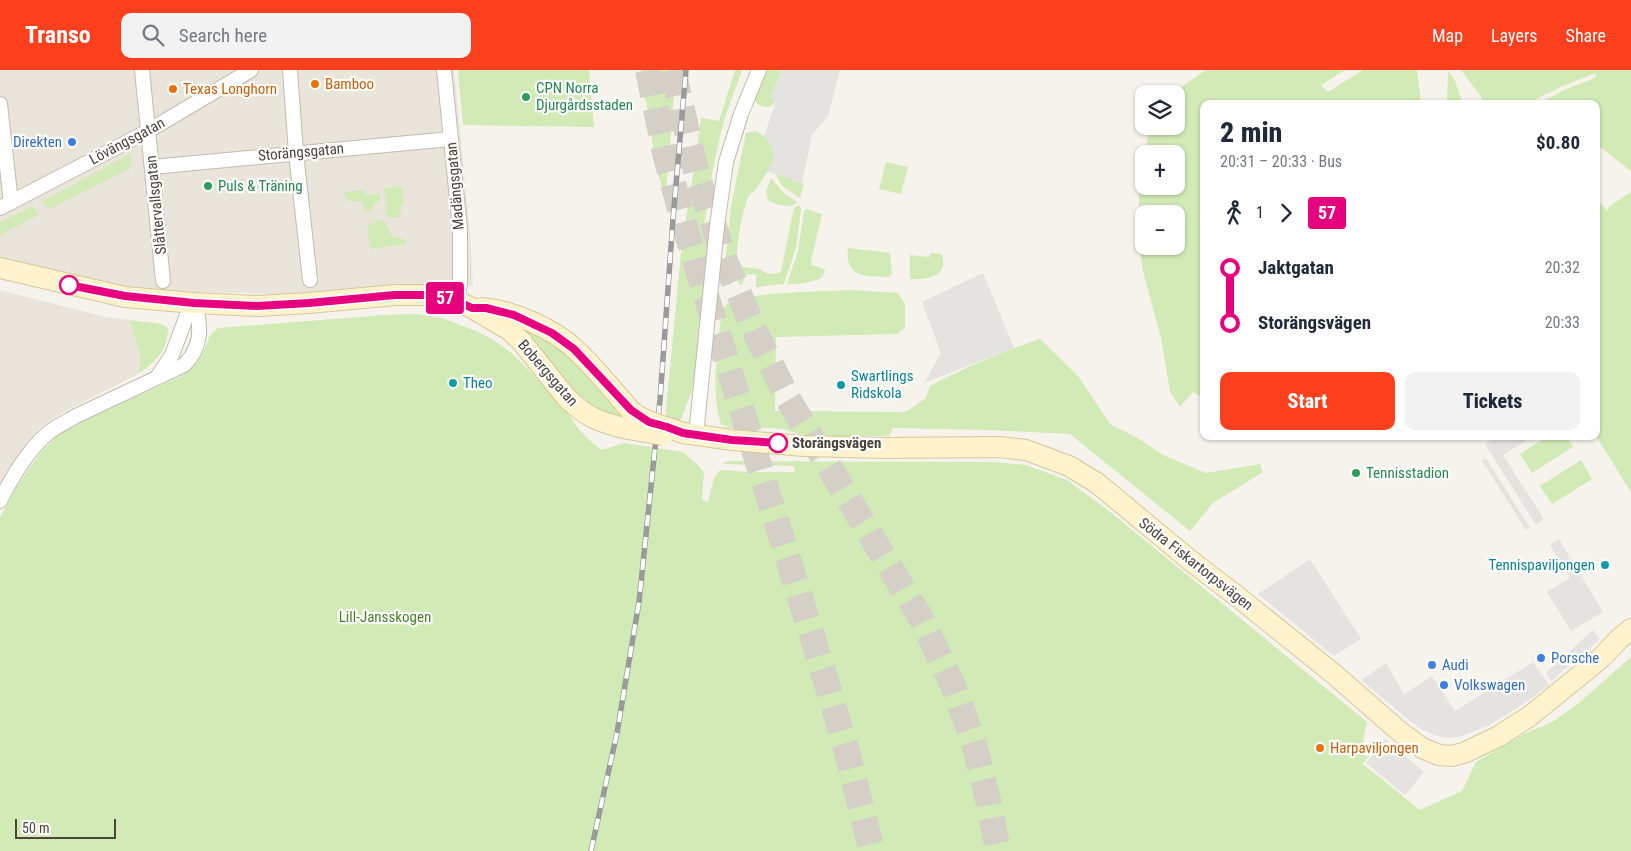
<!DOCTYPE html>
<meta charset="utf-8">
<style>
:root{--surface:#fff;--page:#f2f2f3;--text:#1f2937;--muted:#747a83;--accent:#fc3f1d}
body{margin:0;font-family:"Roboto Condensed",sans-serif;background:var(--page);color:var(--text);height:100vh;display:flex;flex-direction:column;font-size:19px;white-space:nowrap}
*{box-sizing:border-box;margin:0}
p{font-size:16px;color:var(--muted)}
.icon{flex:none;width:28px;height:28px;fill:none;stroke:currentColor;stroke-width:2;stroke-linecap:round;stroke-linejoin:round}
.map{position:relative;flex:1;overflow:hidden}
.side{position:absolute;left:1200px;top:30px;width:400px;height:340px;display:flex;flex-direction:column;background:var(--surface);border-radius:10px;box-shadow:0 1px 4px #0004}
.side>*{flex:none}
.badge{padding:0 10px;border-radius:4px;font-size:18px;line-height:32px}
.buttons{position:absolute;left:1135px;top:15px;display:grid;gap:10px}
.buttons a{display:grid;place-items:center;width:50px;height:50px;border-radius:10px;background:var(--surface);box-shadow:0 1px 4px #0004;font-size:25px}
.scale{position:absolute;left:15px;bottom:12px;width:101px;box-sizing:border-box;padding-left:5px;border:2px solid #4b4439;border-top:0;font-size:14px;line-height:18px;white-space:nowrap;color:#4b4439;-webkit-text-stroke:4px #fff;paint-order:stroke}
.map>.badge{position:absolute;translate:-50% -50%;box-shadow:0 0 0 2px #fff}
.legs{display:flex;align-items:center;gap:8px;height:55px;padding:0 20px;font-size:16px}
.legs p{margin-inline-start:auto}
.headline{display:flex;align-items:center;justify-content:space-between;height:85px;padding:0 20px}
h1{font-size:28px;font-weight:800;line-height:38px}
.action{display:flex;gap:10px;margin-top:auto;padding:10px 20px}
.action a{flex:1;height:58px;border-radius:10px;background:var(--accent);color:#fff;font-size:20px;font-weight:800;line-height:58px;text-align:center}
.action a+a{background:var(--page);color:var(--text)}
ul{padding:0 20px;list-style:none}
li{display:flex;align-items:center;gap:18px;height:55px;font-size:19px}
li i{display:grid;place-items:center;width:8px;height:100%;margin:0 6px;background:currentColor}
li i::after{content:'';width:12px;height:12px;margin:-6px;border:4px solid;border-radius:50%;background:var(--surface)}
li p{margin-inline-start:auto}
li:first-child i{background:linear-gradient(#0000 50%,currentColor 0)}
li:last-child i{background:linear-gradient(currentColor 50%,#0000 0)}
header{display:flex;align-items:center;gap:30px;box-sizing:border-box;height:70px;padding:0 25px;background:var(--accent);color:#fff}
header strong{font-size:24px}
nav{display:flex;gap:28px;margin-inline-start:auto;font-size:18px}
.search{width:350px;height:45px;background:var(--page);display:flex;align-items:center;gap:12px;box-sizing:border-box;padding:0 18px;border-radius:10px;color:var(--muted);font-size:19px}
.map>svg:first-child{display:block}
.residential{fill:#eae5da}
.green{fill:#d2eab5;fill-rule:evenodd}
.parking{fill:#e5e3e0}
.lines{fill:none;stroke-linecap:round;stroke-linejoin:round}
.highway-tunnel{stroke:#d4d0c8;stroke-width:26;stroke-dasharray:26 13;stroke-linecap:butt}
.street-casing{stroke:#c2bbae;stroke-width:16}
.secondary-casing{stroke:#d6c79b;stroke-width:22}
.street{stroke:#fff;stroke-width:14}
.secondary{stroke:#fff3cd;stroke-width:20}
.rail-casing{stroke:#9a9a9a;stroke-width:5.5}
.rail{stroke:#fff;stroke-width:4;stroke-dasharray:11;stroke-linecap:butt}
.secondary-bridge-casing{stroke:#d6c79b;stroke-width:22;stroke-linecap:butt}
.secondary-bridge{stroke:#fff3cd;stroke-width:20}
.line-1-casing{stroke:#fff;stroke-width:11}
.line-1{stroke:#e6007e;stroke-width:8}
.food-dot{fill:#e8710a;stroke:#fff;stroke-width:2}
.leisure-dot{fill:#2e9e5b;stroke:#fff;stroke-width:2}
.shop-dot{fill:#3f7fe0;stroke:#fff;stroke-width:2}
.stop-1-dot{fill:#fff;stroke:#e6007e;stroke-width:2.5}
.culture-dot{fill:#0f9aa8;stroke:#fff;stroke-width:2}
.labels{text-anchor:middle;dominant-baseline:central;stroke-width:4.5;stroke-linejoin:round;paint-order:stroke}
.food-label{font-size:15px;fill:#c56008;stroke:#fff;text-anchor:start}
.leisure-label{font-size:15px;fill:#27864d;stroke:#fff;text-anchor:start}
.street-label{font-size:15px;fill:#4b4439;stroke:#fff}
.shop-label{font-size:15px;fill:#366cbe;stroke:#fff;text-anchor:start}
.culture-label{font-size:15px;fill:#0d838f;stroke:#fff;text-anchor:start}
.stop-label{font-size:15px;font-weight:bold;fill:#4b4439;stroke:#fff;text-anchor:start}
.park-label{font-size:15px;fill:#4a7f2a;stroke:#fff}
</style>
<header>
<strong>Transo</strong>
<div class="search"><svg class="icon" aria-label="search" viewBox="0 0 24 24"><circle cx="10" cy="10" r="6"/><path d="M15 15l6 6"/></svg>Search here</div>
<nav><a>Map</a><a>Layers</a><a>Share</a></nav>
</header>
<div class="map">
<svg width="1631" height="781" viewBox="0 0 1631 781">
<rect width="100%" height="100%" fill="#f6f3ec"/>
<!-- residential -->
<g class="residential">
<polygon points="0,0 454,0 470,162 473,216 435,217 327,225 146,221 29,198 0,190"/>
<polygon points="0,220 106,247 129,250 140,284 140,303 62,343 39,359 21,380 0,414"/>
</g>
<!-- green -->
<g class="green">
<polygon points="458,0 589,0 594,57 463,55"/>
<path d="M 641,0 L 676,0 L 666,124 C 653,100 653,70 649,45 L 648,45 L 646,30 L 645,30 L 642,15 L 643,14 Z"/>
<path d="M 735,0 L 742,0 C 736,18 728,37 723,55 C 714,89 709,122 704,156 L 712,160 L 707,208 L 694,309 L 691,323 L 681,349 L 677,351 L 665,350 L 682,173 L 695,93 L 701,48 L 719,51 Z"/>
<path d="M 766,0 L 782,0 L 770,27 L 776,31 C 770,39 765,38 757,34 L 755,28 Z"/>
<path d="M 1206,0 L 1345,0 L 1321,15 L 1328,22 L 1363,0 L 1417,0 L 1421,34 L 1204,34 L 1204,329 L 1193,322 L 1180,337 L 1170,321 L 1161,268 L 1143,201 L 1139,174 L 1139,104 L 1144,85 L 1144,116 L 1176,116 L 1176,84 L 1144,84 L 1150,59 L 1151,56 L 1176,56 L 1176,24 L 1171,24 ZM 1144,144 L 1176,144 L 1176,176 L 1144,176 Z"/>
<polygon points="1461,0 1631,0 1631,101 1596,74 1596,34 1538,34 1566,19 1595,8 1596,3 1565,15 1526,34 1479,34 1482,28"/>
<polygon points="1448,1 1455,11 1463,34 1447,34"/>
<path d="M 755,61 C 765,65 775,76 774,89 C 773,96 766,103 762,110 C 759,115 756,121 750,124 C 741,140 737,176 736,194 L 738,196 L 759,199 L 768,204 L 779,203 L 781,201 L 794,138 L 798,135 L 800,136 L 801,139 L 796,178 L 784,214 L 756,217 L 756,205 L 754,204 L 744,205 L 743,213 L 741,215 L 739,214 L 738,211 L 731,211 L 730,215 L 728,215 L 726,212 L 724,204 L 731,136 L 746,63 Z"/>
<polygon points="130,84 131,98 50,139 41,132"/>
<polygon points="886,92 908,97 901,124 879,119"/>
<polygon points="775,103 804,114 800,128 782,116"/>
<path d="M 771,108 L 784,123 L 797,132 L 792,136 C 784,136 775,135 768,130 L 766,122 Z"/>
<polygon points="402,117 403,135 400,136 401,147 390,148 385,143 387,138 384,118"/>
<polygon points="365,120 366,125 380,123 380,131 375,133 370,141 365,140 361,131 347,131 344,122"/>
<polygon points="1631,122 1631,422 1596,366 1596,128 1607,141 1610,136"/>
<polygon points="33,136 39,145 0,165 0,152"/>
<path d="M 806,139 L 822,144 L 811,191 L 812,195 L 825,199 C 824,202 824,205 822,207 C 817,212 794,215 787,214 L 798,181 L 804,141 Z"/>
<path d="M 376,149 C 388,149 387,158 392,166 L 404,169 L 407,174 L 370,179 L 367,153 L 374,154 Z"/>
<path d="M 848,178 L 890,183 L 892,204 L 888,207 C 867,206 844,208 848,178 Z"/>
<path d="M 931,183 L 942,184 C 949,207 927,210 910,209 L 910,185 L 929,187 Z"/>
<path d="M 853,220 L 898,223 L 905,234 L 905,257 L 897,264 L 776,267 L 775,341 L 906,342 L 926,328 L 930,316 C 966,297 1002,282 1040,269 L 1078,306 L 1110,354 L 1136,367 L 1163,385 L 1206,403 L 1260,394 L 1263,402 L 1213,433 L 1190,461 L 1070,364 L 989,360 L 893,358 L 889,366 L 806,366 L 783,359 L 755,357 L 730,358 L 721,354 C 710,319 718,275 722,239 C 727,234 731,231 738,229 C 775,221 816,222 853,220 Z"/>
<path d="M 416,244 L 442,248 L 476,261 L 492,269 L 513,284 L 563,336 L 577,357 L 587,368 L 601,380 L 625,373 L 683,382 L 697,394 L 704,402 L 702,430 L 708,432 L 714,408 L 718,402 L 721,400 L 749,402 L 795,402 L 794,396 L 724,394 L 724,392 L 729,391 L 992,392 L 1026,395 L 1067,410 L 1109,441 L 1367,652 C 1364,665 1360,675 1368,687 L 1363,694 L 1420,740 L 1462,721 L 1476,692 L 1524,664 L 1554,651 L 1579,633 L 1631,587 L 1631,781 L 0,781 L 0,448 L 16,418 L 33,393 L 42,381 L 56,367 L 81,352 L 181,306 C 191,299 200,290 205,278 C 211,266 207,267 218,258 L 385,245 Z"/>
<path d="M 129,250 L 162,254 L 168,258 C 167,281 157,290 140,303 L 140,284 Z"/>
<polygon points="512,252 552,269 630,346 627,364 594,350"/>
<polygon points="1548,366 1566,366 1573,377 1532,403 1520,384"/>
<polygon points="1581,390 1592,409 1552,434 1540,416"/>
</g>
<!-- parking -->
<g class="parking">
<polygon points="782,0 840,0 828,46 812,65 802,113 767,101 774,89 773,80 768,70 764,66 776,32 770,27"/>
<polygon points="983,203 1014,278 924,313 941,283 922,232"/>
<polygon points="1497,366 1533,366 1503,385 1544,449 1536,455 1485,374"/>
<polygon points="1486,388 1530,458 1526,460 1482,391"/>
<polygon points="1559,469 1603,542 1571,561 1547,522 1570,508 1550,475"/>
<polygon points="1310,489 1361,569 1334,586 1258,524"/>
<polygon points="1593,560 1600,569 1551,611 1546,603"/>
<polygon points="1533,592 1549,615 1522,635 1489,655 1462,666 1449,668 1437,666 1423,660 1410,651 1361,610 1386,593 1404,624 1432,606 1455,641"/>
<polygon points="1385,669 1424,702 1405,725 1366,693"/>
</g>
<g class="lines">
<!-- highway-tunnel -->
<g class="highway-tunnel">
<polyline points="648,0 666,87 686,161 827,614 846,678 872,781"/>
<polyline points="673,0 697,105 726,193 757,266 788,329 922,550 954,618 974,673 989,734 998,781"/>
</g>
<defs>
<g id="street">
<polyline points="142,0 163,211"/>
<polyline points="290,0 296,83 310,210"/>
<polyline points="444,0 460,159 460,213 457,231"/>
<polyline points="0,34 11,133"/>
<polyline points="152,97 450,69"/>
<polyline points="0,138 148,61 251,0"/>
<polyline points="158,306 172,285 187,245 194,233"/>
<polyline points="696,365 717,156 726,92 741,44 759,0"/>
<path d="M 0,431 C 11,409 27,381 47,364 C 55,357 66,352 76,346 L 184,295 C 202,278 202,255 194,233"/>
</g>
<g id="secondary">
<path d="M 0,198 L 125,227 L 194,233 L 257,236 L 309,233 L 395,225 L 434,225 L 457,231 L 472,238 L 509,260 L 521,271 L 566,327 C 585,347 602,353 628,359"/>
<path d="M 481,238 C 512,240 554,259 576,280 C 596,299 613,320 631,341"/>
<polyline points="683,363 732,370 804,376 885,378 999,377 1026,380 1069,396 1097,413 1191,491 1238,527 1335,605 1399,661 1422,678 1439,685 1452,686 1466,682 1499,666 1530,646 1601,588 1619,569 1631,559"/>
</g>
</defs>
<!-- street casing -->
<use href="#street" class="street-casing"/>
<!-- secondary casing -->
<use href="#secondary" class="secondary-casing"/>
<!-- street -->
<use href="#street" class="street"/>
<!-- secondary -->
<use href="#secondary" class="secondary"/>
<defs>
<polyline id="rail" points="591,781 617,663 639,532 660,330 673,149 686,0"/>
</defs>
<!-- rail casing -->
<use href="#rail" class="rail-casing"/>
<!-- rail -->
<use href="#rail" class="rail"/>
<defs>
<g id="secondary-bridge">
<path d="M 631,341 C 646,353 665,356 683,363"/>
<polyline points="628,359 663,365"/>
</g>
</defs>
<!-- secondary-bridge casing -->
<use href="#secondary-bridge" class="secondary-bridge-casing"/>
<!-- secondary-bridge -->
<use href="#secondary-bridge" class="secondary-bridge"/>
</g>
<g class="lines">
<defs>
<polyline id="line-1" points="69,215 125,226 194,233 257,236 309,233 395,225 434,225 457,231 472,238 486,238 514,245 552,263 574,279 631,340 649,352 667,357 683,363 732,370 778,373"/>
</defs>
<!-- line-1 casing -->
<use href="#line-1" class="line-1-casing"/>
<!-- line-1 -->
<use href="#line-1" class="line-1"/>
</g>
<!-- markers -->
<g class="food-dot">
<circle cx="315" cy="14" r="5"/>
<circle cx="173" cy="19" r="5"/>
<circle cx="1320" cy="678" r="5"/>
</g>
<g class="leisure-dot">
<circle cx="526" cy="27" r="5"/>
<circle cx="208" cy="116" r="5"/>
<circle cx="1356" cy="403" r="5"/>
</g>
<g class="shop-dot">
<circle cx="72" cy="72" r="5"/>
<circle cx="1541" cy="588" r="5"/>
<circle cx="1432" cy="595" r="5"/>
<circle cx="1444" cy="615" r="5"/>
</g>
<g class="stop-1-dot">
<circle cx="69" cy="215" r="9"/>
<circle cx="778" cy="373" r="9"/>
</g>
<g class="culture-dot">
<circle cx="453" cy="313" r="5"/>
<circle cx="841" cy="315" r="5"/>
<circle cx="1605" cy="495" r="5"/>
</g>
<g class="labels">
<!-- food labels -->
<g class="food-label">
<text x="325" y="14">Bamboo</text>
<text x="183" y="19">Texas Longhorn</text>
<text x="1330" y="678">Harpaviljongen</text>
</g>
<!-- leisure labels -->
<g class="leisure-label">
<text x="536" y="18">CPN Norra<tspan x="536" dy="17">Djurgårdsstaden</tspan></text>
<text x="218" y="116">Puls &amp; Träning</text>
<text x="1366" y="403">Tennisstadion</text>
</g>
<!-- street labels -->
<g class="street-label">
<text transform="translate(127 71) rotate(-28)">Lövängsgatan</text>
<text transform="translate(301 82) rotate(-5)">Storängsgatan</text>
<text transform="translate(455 116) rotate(-95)">Madängsgatan</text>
<text transform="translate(156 135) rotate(-96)">Slåttervallsgatan</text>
<text transform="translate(548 303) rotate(49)">Bobergsgatan</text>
<text transform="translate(1196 494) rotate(38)">Södra Fiskartorpsvägen</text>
</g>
<!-- shop labels -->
<g class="shop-label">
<text x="62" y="72" text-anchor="end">Direkten</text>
<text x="1551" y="588">Porsche</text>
<text x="1442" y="595">Audi</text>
<text x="1454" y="615">Volkswagen</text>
</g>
<!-- culture labels -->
<g class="culture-label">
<text x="851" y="306">Swartlings<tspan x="851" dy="17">Ridskola</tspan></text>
<text x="463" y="313">Theo</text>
<text x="1595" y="495" text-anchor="end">Tennispaviljongen</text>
</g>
<!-- stop labels -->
<g class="stop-label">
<text x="792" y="373">Storängsvägen</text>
</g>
<!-- park labels -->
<g class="park-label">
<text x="385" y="547">Lill-Jansskogen</text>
</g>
</g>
</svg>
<div class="buttons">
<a><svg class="icon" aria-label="layers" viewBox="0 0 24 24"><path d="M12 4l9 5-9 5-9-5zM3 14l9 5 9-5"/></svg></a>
<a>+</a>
<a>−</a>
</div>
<div class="scale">50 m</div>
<b class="badge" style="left:445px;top:228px;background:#e6007e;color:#fff">57</b>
<section class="side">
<div class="headline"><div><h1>2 min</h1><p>20:31 – 20:33 · Bus</p></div><b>$0.80</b></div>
<div class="legs"><svg class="icon" aria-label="walk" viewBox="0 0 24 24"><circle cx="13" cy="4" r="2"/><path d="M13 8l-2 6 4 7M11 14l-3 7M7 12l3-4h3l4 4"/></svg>1<svg class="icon" aria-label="forward" viewBox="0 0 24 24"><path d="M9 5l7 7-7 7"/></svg><b class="badge" style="background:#e6007e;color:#fff">57</b></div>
<ul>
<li><i style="color:#e6007e"></i><b>Jaktgatan</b><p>20:32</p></li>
<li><i style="color:#e6007e"></i><b>Storängsvägen</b><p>20:33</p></li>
</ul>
<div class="action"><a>Start</a><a>Tickets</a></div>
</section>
</div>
